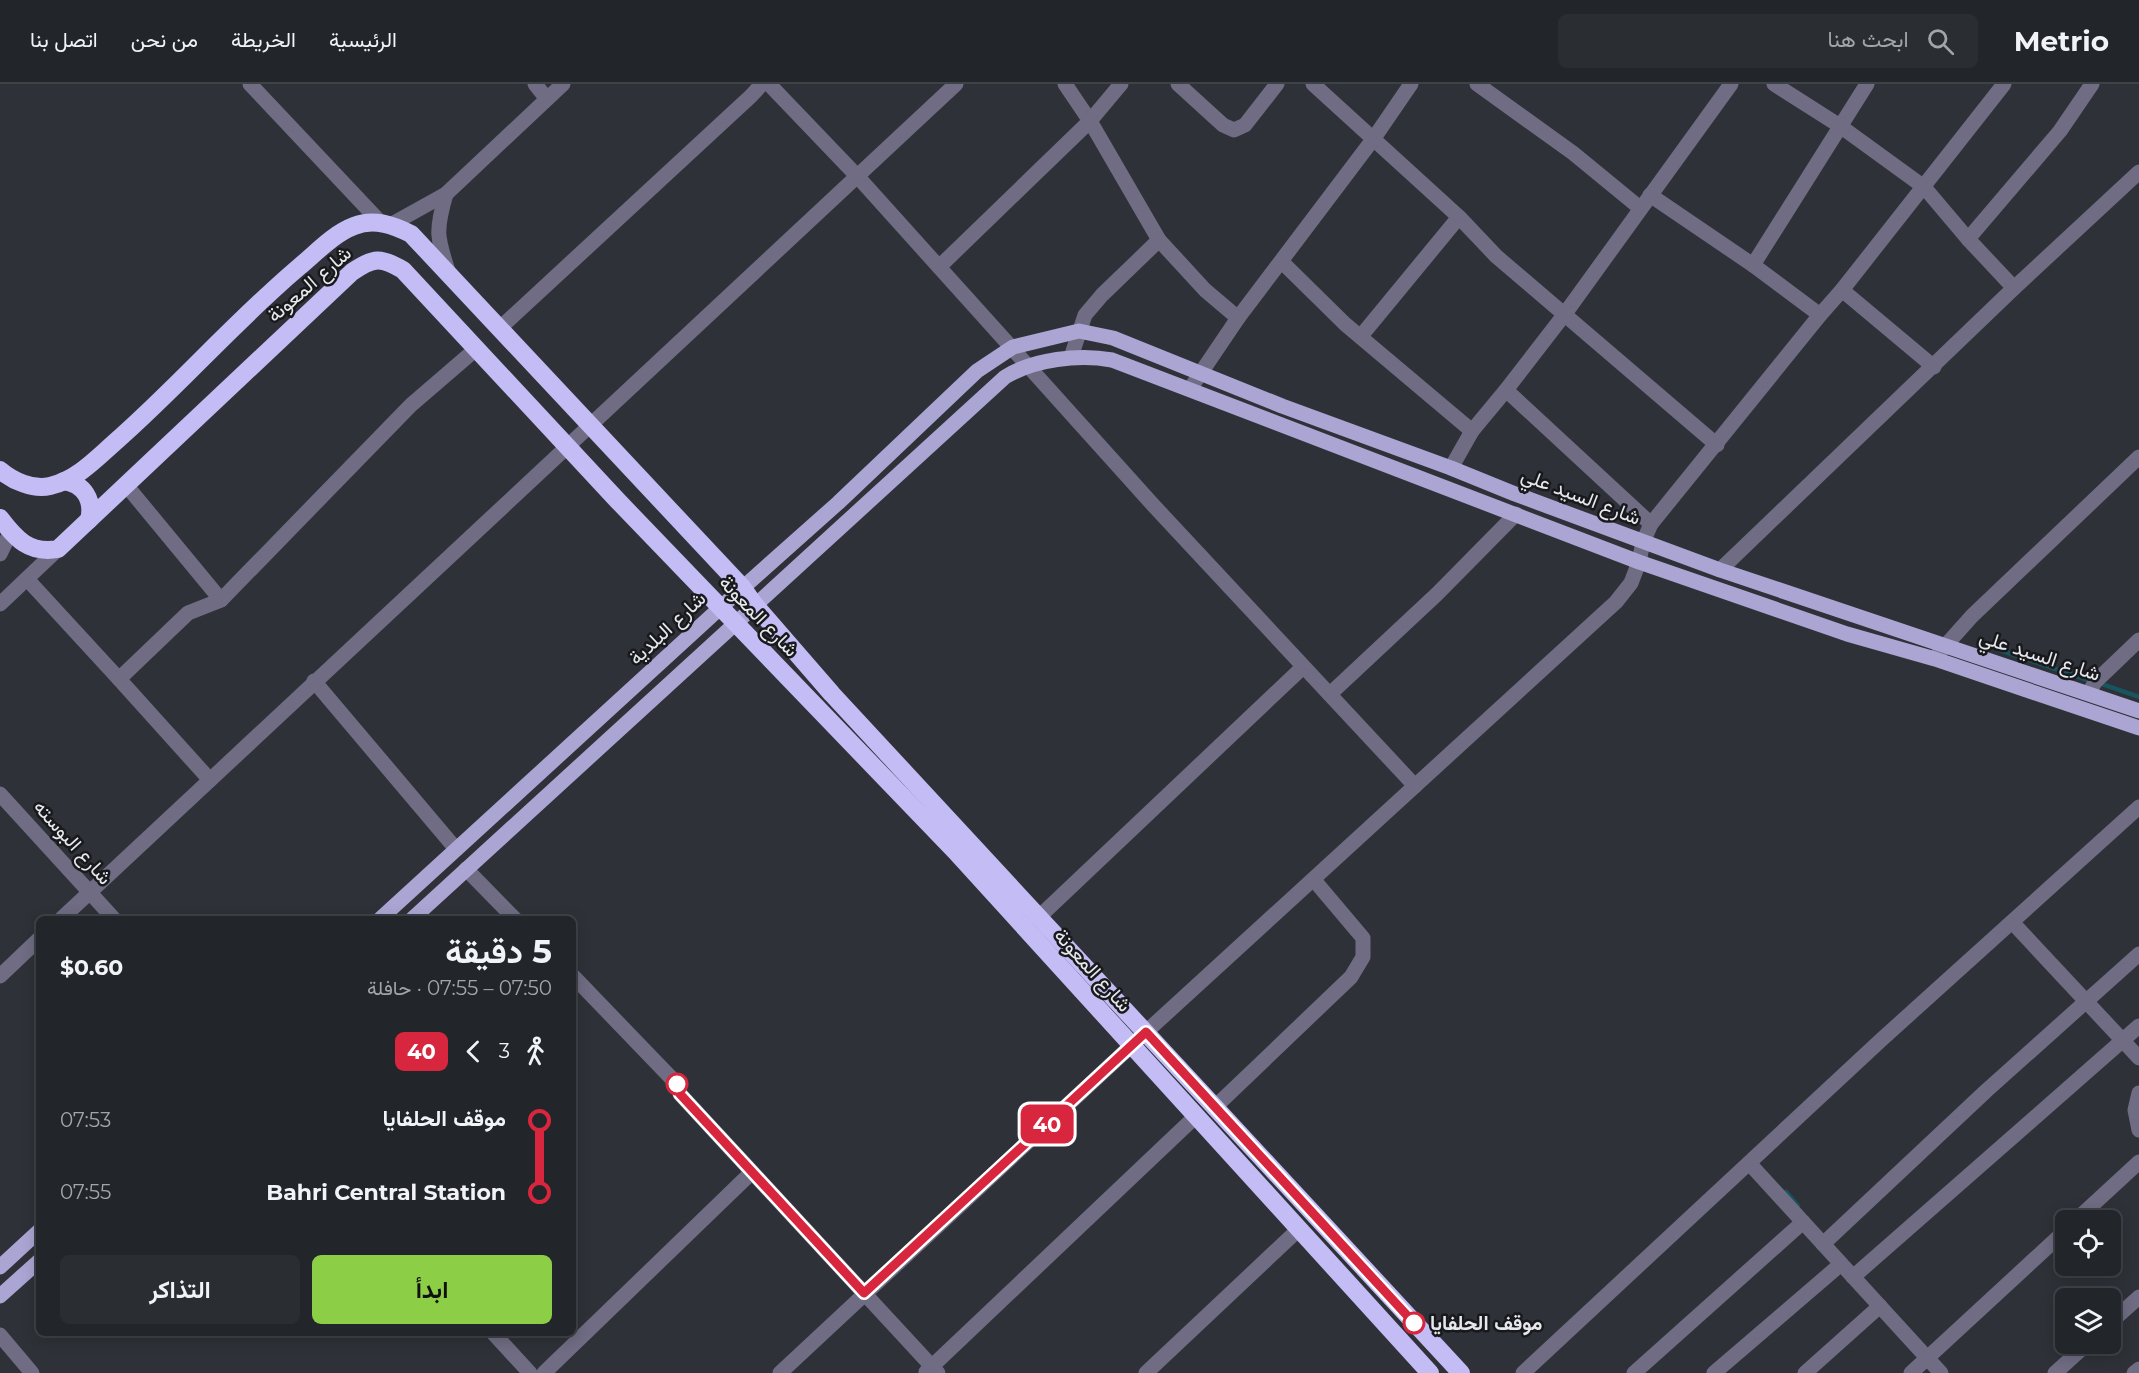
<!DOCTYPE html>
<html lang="ar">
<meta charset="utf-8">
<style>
:root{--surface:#22262a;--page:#2a2e32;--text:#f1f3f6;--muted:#a2a5a8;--line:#3f4347;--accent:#8cce45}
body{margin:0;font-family:Montserrat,Vazirmatn,sans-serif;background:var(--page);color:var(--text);direction:rtl;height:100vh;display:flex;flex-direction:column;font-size:22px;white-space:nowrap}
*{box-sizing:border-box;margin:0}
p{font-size:20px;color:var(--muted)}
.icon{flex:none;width:33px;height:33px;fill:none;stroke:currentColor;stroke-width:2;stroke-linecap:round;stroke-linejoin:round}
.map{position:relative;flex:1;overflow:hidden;direction:ltr}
.side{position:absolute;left:36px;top:832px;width:540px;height:420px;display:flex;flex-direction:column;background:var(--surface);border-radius:9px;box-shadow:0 3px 15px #0003,0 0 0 2px var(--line);direction:rtl}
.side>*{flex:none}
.badge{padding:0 12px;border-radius:9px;font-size:21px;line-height:39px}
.fabs{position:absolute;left:2055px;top:1126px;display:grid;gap:12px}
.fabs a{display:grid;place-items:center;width:66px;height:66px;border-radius:9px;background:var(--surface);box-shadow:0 3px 15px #0003,0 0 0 2px var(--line);font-size:30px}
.map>.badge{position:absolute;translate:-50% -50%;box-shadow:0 0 0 3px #fff}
.legs{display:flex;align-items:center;gap:9px;height:66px;padding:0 24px;font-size:20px}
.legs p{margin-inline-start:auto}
.summary{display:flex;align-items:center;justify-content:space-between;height:102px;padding:0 24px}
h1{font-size:33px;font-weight:700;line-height:45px}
.action{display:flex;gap:12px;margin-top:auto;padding:12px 24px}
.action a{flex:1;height:69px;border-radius:9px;background:var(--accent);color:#111;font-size:24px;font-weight:700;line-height:69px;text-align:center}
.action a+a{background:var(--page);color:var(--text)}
ul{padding:0 24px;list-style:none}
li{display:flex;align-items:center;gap:21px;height:72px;font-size:22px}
li i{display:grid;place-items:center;width:9px;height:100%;margin:0 8px;background:currentColor}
li i::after{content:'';width:15px;height:15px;margin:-8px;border:4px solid;border-radius:50%;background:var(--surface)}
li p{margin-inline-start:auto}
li:first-child i{background:linear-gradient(#0000 50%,currentColor 0)}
li:last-child i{background:linear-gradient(currentColor 50%,#0000 0)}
header{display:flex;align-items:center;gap:36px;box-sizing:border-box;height:84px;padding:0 30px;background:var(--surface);border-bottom:2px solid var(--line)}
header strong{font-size:28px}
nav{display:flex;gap:33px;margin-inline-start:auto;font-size:21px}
.search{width:420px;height:54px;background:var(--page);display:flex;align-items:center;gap:15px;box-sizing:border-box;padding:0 21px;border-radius:9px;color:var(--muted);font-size:22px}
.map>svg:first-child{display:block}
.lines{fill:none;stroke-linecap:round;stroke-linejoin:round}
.stream{stroke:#175661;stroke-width:4.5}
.minor{stroke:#6f6c83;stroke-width:15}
.major{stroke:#aba5d4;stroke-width:15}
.highway{stroke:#c3bcf5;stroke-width:18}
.line-1-casing{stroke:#fff;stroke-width:14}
.line-1{stroke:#d7263d;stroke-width:9}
.stop-1-dot{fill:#fff;stroke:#d7263d;stroke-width:3}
.labels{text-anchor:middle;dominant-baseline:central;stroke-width:5;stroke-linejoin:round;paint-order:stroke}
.street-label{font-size:20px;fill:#e6e8ec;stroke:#18191c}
.stop-label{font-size:20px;font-weight:bold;fill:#e6e8ec;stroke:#18191c;text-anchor:start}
</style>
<header>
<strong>Metrio</strong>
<div class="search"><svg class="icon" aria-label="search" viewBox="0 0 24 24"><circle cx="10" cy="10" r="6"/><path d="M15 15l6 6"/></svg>ابحث هنا</div>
<nav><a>الرئيسية</a><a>الخريطة</a><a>من نحن</a><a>اتصل بنا</a></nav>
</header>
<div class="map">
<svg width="2139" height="1289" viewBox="0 0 2139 1289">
<rect width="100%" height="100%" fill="#2e3238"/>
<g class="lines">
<!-- stream -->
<g class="stream">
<polyline points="1997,565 2091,597"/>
<polyline points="2099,599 2139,613"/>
<polyline points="1786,1108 1798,1122"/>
</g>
<!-- minor -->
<g class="minor">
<polyline points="250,0 381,139"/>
<polyline points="535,0 547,15"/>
<polyline points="769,0 858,93 1154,422 1415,702"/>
<polyline points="1065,0 1090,37 1159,156 1205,206 1238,234"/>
<polyline points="1178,0 1223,41 1234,46 1245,41 1277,0"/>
<polyline points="1313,0 1459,133 1496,172 1717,361"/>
<polyline points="1477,0 1573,69 1640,124"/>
<polyline points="1774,0 1840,42 1924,103 1968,155 2014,204"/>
<path d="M 446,110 C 435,148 437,153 449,190"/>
<polyline points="1650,111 1753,181"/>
<polyline points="392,140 446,110 563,0"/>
<polyline points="1968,155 2060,47 2092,0"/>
<polyline points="1282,178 1345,240 1472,347"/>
<polyline points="939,183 1090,37 1121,0"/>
<polyline points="1842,206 1934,283"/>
<polyline points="1820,231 1753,181 1867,0"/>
<polyline points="500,244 751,12 762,0"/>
<polyline points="1361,252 1459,133"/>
<polyline points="1071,273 1085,231 1102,211 1159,156"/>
<polyline points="1190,305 1238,234 1374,54 1411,0"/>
<polyline points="1506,306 1651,440"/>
<polyline points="1451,384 1472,347 1506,306 1564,231 1731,0"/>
<polyline points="126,401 221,516"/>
<polyline points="0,470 11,447"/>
<polyline points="1720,486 2014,204 2139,88"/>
<polyline points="27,495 119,595"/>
<polyline points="0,520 58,465"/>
<polyline points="1938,570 1972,532 2139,373"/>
<polyline points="314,597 456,765"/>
<polyline points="2089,609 2095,598 2139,556"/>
<polyline points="1330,610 1437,510 1516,430"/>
<polyline points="210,696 119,595 188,529 221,516 411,321 476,265"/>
<polyline points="0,710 115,836"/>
<polyline points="466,785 516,836"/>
<polyline points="1039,833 1303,583"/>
<polyline points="60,836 956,0"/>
<polyline points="2012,838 2139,974"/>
<polyline points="0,892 39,855"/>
<polyline points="573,892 677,1000 680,1010 938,1289"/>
<polyline points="2139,1009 2135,1026 2139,1046"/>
<polyline points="1215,1023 1351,893 1363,873 1363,854 1314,796"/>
<polyline points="1749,1079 1941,1289"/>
<polyline points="2075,1137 2139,1078"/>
<polyline points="1823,1160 1986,1007 2139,870"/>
<polyline points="1853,1193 2139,942"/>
<polyline points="2110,1239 2139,1213"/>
<polyline points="494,1250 530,1289"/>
<polyline points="0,1251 32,1289"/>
<polyline points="926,1288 1196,1032"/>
<polyline points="544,1289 752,1088"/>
<polyline points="780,1289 1146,948 1616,518 1631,499 1639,478 1643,458 1651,440 1820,231 1842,206 2004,0"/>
<polyline points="1146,1289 1299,1145"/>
<polyline points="1523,1289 1881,956 2139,723"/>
<polyline points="1634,1289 1803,1138"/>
<polyline points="1714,1289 1841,1180"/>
<polyline points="1805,1289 1880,1222"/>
<polyline points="1911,1289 2066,1146"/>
<polyline points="2055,1289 2087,1260"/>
<polyline points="2134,1289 2139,1285"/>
</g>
<!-- major -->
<g class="major">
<polyline points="379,836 720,524 838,419 977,287 1013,263 1079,247 1113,254 1282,322 1451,384 1515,410 1720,486 2139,627"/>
<path d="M 411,836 L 1005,293 C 1034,275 1079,270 1112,276 L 1639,478 L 1847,550 L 1935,575 L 2139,644"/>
<polyline points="0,1183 39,1147"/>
<polyline points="0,1212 39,1177"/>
</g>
<!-- highway -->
<g class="highway">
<path d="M 0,386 C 13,397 33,406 50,402 C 76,396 95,376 114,359 C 178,303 234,238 299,183 C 316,169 333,150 354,142 C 374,134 393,141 411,150 L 742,503 L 754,520 L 832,610 L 1461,1289"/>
<path d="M 64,397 C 84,400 94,416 89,436"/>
<path d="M 0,434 C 16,455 29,470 58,465 L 352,188 C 374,173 381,173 403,186 L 618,417 L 955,767 L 1430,1289"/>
</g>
</g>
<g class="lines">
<defs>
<polyline id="line-1" points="677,1000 680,1010 864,1209 1146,948 1414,1239"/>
</defs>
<!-- line-1 casing -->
<use href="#line-1" class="line-1-casing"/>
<!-- line-1 -->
<use href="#line-1" class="line-1"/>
</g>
<!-- markers -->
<g class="stop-1-dot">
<circle cx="677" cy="1000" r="10"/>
<circle cx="1414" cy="1239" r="10"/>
</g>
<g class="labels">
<!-- street labels -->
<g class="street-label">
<text transform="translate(309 200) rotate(-41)">شارع المعونة</text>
<text transform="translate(1581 412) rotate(21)">شارع السيد علي</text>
<text transform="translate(759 532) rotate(46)">شارع المعونة</text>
<text transform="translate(667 544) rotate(-43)">شارع البلدية</text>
<text transform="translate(2040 571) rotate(18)">شارع السيد علي</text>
<text transform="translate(73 758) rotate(48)">شارع البوسته</text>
<text transform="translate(1093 886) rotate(48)">شارع المعونة</text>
</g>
<!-- stop labels -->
<g class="stop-label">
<text x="1430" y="1239">موقف الحلفايا</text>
</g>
</g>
</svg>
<div class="fabs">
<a><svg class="icon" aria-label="locate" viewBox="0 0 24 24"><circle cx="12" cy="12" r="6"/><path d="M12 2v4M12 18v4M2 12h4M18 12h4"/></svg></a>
<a><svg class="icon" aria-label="layers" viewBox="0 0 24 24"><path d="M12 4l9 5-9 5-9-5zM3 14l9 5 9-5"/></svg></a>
</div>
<b class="badge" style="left:1047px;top:1040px;background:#d7263d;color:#fff">40</b>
<section class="side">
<div class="summary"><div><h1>5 دقيقة</h1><p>07:50 – 07:55 · حافلة</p></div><b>$0.60</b></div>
<div class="legs"><svg class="icon" aria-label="walk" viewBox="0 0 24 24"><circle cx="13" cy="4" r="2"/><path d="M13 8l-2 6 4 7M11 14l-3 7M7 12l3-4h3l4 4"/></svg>3<svg class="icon" aria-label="back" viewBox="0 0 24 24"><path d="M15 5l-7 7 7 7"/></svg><b class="badge" style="background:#d7263d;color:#fff">40</b></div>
<ul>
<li><i style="color:#d7263d"></i><b>موقف الحلفايا</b><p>07:53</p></li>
<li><i style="color:#d7263d"></i><b>Bahri Central Station</b><p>07:55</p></li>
</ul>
<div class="action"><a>ابدأ</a><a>التذاكر</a></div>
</section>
</div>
